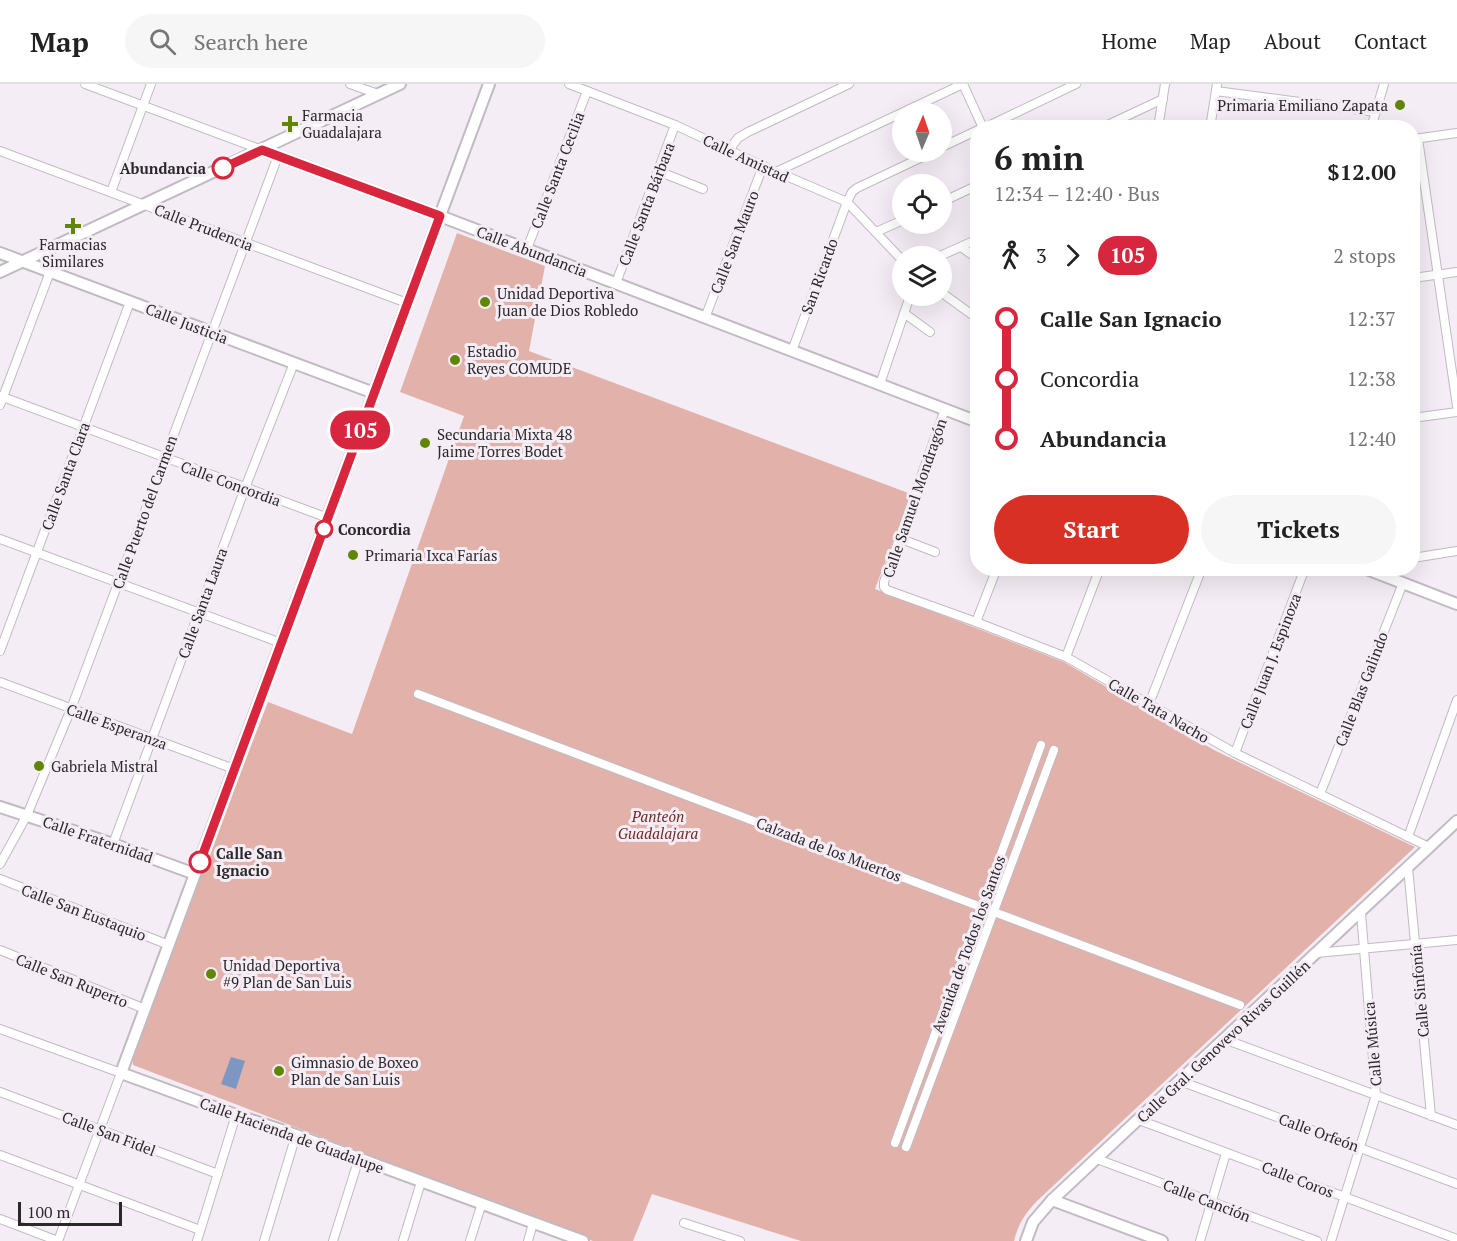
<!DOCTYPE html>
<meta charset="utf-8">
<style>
:root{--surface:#fff;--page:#f6f6f6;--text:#222;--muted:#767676;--line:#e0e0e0;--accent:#d93025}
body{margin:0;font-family:"PT Serif",serif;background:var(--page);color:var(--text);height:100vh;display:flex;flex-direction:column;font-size:22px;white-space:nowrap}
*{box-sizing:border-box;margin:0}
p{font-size:20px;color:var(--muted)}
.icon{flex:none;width:33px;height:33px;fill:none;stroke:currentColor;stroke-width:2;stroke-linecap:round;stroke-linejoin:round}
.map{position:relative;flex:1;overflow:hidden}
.drawer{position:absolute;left:970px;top:36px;width:450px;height:456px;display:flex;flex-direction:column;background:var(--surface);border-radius:24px;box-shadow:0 6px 24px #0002}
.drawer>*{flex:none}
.badge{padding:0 12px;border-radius:20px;font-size:21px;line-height:39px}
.needle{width:39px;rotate:2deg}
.tools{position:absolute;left:892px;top:18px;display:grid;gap:12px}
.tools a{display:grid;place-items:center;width:60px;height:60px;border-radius:50%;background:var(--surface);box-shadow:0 6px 24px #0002;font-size:30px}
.scale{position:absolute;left:18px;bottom:15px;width:104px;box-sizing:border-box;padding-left:6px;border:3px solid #2b282b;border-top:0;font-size:16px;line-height:21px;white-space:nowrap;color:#2b282b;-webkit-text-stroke:4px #f5edf5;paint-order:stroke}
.map>.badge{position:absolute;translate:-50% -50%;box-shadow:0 0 0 3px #fff}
.legs{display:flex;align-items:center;gap:9px;height:66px;padding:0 24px;font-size:20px}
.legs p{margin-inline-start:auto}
.headline{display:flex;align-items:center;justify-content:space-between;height:102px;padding:0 24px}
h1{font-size:33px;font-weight:700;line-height:45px}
.cta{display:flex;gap:12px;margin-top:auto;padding:12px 24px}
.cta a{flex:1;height:69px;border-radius:36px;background:var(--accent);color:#fff;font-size:24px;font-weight:700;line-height:69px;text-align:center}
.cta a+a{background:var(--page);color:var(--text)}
ul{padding:0 24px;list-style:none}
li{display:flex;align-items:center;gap:21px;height:60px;font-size:22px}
li i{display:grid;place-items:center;width:9px;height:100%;margin:0 8px;background:currentColor}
li i::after{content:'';width:15px;height:15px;margin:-8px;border:4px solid;border-radius:50%;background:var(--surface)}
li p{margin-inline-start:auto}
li:first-child i{background:linear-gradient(#0000 50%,currentColor 0)}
li:last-child i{background:linear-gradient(currentColor 50%,#0000 0)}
header{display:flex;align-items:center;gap:36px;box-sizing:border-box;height:84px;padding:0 30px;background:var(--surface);border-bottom:2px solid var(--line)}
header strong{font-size:28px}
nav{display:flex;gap:33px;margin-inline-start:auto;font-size:21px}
.search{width:420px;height:54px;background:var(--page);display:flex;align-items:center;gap:15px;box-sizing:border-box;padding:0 21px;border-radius:33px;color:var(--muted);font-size:22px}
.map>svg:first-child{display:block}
.green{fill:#e2b2aa}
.water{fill:#7d97c2}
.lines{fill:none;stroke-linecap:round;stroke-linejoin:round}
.street-casing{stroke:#c1bac2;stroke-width:10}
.secondary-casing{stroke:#c1bac2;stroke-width:14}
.street{stroke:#fff;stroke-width:8}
.secondary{stroke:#fff;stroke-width:10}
.line-1-casing{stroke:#fff;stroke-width:14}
.line-1{stroke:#d7263d;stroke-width:9}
.poi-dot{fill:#618506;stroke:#f5edf5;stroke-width:2}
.stop-1-dot{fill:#fff;stroke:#d7263d;stroke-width:3}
.labels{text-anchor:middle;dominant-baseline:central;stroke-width:6;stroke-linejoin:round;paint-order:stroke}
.poi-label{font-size:15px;fill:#2b282b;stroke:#f5edf5;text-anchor:start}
.street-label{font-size:15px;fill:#2b282b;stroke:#f5edf5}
.stop-label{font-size:15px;font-weight:bold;fill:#2b282b;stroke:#f5edf5;text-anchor:start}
.park-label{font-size:15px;font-style:italic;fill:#6f2a22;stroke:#f5edf5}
</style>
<header>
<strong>Map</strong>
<div class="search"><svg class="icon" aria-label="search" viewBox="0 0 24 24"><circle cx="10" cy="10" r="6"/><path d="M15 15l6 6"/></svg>Search here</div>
<nav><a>Home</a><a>Map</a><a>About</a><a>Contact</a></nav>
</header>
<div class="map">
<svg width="1457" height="1157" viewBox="0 0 1457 1157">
<rect width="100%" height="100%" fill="#f5edf5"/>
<!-- green -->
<path class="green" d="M 457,149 L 545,182 L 529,267 L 911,410 L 875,505 L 1064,578 L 1214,666 L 1415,763 L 1037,1117 C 1025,1130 1018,1140 1014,1157 L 801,1157 L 652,1110 L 633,1157 L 593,1157 L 133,981 L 133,966 L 268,618 L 352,650 L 464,332 L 400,308 Z"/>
<!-- water -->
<polygon class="water" points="231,973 245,977 236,1005 221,1000"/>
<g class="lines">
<defs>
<g id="street">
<polyline points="85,0 262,66"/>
<polyline points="350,0 378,10"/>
<polyline points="569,0 675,41 763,82 847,118 903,177"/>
<polyline points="963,0 983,44"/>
<polyline points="1216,7 1376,28"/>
<polyline points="984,44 1076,0"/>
<polyline points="1101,44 1163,15"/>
<polyline points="1158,44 1165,0"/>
<polyline points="1210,44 1217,0"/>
<polyline points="1371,44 1384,0"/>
<polyline points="1414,55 1457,49"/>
<polyline points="1418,55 1457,322"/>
<polyline points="942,63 978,46"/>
<polyline points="729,66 738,54 748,48 849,0"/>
<polyline points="0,67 407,219"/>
<polyline points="658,87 703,105"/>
<polyline points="776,88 963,0"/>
<polyline points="111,108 151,0"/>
<polyline points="942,118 978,101"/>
<polyline points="876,148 903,136"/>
<polyline points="961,163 978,175"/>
<polyline points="527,165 587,7"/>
<polyline points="940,172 978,155"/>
<polyline points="1413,194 1457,188"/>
<polyline points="616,199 675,41"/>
<polyline points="942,209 978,235"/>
<polyline points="904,229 930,248"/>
<polyline points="705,234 763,82"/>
<polyline points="792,267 847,118 852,108 857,104 933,68"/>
<polyline points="880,300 910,212"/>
<polyline points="0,312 328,434"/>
<polyline points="0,321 50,188"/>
<polyline points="945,325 884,498 884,503 887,506 976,538 1066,573 1235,669 1429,763"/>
<polyline points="1413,334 1457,328"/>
<polyline points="899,454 935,468"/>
<polyline points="0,455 281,559"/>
<polyline points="1413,474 1457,467"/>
<polyline points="976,538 997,484"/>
<polyline points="0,567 130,218"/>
<polyline points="1066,573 1100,484"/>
<polyline points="0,598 234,685"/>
<polyline points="418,610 1240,921"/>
<polyline points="1149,620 1202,484"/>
<polyline points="1235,669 1305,484"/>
<polyline points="1320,710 1403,499"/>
<polyline points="1408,753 1457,616"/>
<polyline points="113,760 245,404 294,279"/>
<polyline points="0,780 27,731 71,625 278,72"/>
<polyline points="1408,783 1431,1032"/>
<polyline points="0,795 169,861"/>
<polyline points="0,866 145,925"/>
<polyline points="1316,869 1457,856"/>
<polyline points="0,945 121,989 58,1157"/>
<polyline points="1224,955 1457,1041"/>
<polyline points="1180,997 1457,1100"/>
<polyline points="0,1008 218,1090"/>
<polyline points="1139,1036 1457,1155"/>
<polyline points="895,1059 1041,661"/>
<polyline points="906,1063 1054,666"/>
<polyline points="0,1071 200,1146"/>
<polyline points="1097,1075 1317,1157"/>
<polyline points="0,1135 58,1157"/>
<polyline points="684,1139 740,1157"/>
<polyline points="197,1157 236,1031"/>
<polyline points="264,1157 296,1051"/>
<polyline points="333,1157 359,1074"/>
<polyline points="403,1157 421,1098"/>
<polyline points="470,1157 482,1119"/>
<polyline points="528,1157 533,1139"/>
<polyline points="1200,1157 1226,1069"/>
<polyline points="1331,1157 1376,1011 1361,829"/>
</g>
<g id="secondary">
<polyline points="489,0 121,989 236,1031 296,1051 583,1157"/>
<polyline points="262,66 440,132 978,338"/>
<polyline points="0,169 374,309"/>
<polyline points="0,188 400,0"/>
<polyline points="1364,484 1457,520"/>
<polyline points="0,723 113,760 195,790"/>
<polyline points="1052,1116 1162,1157"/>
<polyline points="1026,1157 1033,1138 1052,1116 1457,737"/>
</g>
</defs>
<!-- street casing -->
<use href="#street" class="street-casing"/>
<!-- secondary casing -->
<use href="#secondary" class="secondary-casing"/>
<!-- street -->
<use href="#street" class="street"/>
<!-- secondary -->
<use href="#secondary" class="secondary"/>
</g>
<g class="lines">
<defs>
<polyline id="line-1" points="200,778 440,132 262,66 223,84"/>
</defs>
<!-- line-1 casing -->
<use href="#line-1" class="line-1-casing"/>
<!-- line-1 -->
<use href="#line-1" class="line-1"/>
</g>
<!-- markers -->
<g class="poi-dot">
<circle cx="1400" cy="21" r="6"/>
<path d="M287 31h6v6h6v6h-6v6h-6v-6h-6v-6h6z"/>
<path d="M70 133h6v6h6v6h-6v6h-6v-6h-6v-6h6z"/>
<circle cx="485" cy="218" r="6"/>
<circle cx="455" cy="276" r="6"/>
<circle cx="425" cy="359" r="6"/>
<circle cx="353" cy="471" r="6"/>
<circle cx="39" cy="682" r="6"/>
<circle cx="211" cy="890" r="6"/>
<circle cx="279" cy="987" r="6"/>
</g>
<g class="stop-1-dot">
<circle cx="223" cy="84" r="10"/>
<circle cx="324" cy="445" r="8"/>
<circle cx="200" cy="778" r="10"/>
</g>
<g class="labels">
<!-- poi labels -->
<g class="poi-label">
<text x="1388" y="21" text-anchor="end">Primaria Emiliano Zapata</text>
<text x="302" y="31">Farmacia<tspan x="302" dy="17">Guadalajara</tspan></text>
<text x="73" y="160" text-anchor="middle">Farmacias<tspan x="73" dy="17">Similares</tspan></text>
<text x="497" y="209">Unidad Deportiva<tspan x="497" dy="17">Juan de Dios Robledo</tspan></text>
<text x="467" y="267">Estadio<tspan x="467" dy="17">Reyes COMUDE</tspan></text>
<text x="437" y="350">Secundaria Mixta 48<tspan x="437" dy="17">Jaime Torres Bodet</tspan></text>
<text x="365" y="471">Primaria Ixca Farías</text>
<text x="51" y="682">Gabriela Mistral</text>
<text x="223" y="881">Unidad Deportiva<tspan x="223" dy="17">#9 Plan de San Luis</tspan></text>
<text x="291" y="978">Gimnasio de Boxeo<tspan x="291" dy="17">Plan de San Luis</tspan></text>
</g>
<!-- street labels -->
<g class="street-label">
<text transform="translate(746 74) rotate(25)">Calle Amistad</text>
<text transform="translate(557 86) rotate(-69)">Calle Santa Cecilia</text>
<text transform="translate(646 120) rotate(-69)">Calle Santa Bárbara</text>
<text transform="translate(204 143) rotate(21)">Calle Prudencia</text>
<text transform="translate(734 158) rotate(-69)">Calle San Mauro</text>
<text transform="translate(532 167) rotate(21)">Calle Abundancia</text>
<text transform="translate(819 192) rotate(-70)">San Ricardo</text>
<text transform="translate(187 239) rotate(21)">Calle Justicia</text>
<text transform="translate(65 392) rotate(-70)">Calle Santa Clara</text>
<text transform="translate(231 399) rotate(20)">Calle Concordia</text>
<text transform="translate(914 414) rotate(-71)">Calle Samuel Mondragón</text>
<text transform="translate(144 428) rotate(-70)">Calle Puerto del Carmen</text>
<text transform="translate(202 519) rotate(-70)">Calle Santa Laura</text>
<text transform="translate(1270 577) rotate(-69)">Calle Juan J. Espinoza</text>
<text transform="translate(1361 605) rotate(-69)">Calle Blas Galindo</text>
<text transform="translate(1159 626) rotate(30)">Calle Tata Nacho</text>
<text transform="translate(117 642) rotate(20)">Calle Esperanza</text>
<text transform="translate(98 755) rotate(19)">Calle Fraternidad</text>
<text transform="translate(829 765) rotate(21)">Calzada de los Muertos</text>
<text transform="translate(84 828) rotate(21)">Calle San Eustaquio</text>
<text transform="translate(968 860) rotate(-70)">Avenida de Todos los Santos</text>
<text transform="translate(72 896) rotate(22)">Calle San Ruperto</text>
<text transform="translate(1419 907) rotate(-95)">Calle Sinfonía</text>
<text transform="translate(1223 957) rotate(-43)">Calle Gral. Genovevo Rivas Guillén</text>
<text transform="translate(1372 960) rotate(-95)">Calle Música</text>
<text transform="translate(1319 1048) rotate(20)">Calle Orfeón</text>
<text transform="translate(109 1049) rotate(21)">Calle San Fidel</text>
<text transform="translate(292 1051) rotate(20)">Calle Hacienda de Guadalupe</text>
<text transform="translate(1298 1095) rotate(21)">Calle Coros</text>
<text transform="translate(1207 1116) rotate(21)">Calle Canción</text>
</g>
<!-- stop labels -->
<g class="stop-label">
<text x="206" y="84" text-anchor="end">Abundancia</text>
<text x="338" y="445">Concordia</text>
<text x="216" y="769">Calle San<tspan x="216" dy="17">Ignacio</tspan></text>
</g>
<!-- park labels -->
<g class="park-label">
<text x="658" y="732">Panteón<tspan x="658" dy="17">Guadalajara</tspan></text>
</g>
</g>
</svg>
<div class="tools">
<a><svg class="needle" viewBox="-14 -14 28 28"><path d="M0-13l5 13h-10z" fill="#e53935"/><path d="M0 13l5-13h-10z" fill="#767676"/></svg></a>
<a><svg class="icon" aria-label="locate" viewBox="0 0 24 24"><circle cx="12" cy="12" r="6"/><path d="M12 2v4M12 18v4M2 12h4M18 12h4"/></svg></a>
<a><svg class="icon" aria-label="layers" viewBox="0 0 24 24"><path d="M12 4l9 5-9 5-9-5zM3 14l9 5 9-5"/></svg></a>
</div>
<div class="scale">100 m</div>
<b class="badge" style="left:360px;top:346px;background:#d7263d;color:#fff">105</b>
<section class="drawer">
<div class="headline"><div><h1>6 min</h1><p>12:34 – 12:40 · Bus</p></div><b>$12.00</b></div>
<div class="legs"><svg class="icon" aria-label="walk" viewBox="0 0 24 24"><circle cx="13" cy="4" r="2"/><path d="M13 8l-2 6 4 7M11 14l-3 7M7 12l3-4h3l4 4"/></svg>3<svg class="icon" aria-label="forward" viewBox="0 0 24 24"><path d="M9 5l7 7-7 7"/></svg><b class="badge" style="background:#d7263d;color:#fff">105</b><p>2 stops</p></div>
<ul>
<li><i style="color:#d7263d"></i><b>Calle San Ignacio</b><p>12:37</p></li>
<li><i style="color:#d7263d"></i><span>Concordia</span><p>12:38</p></li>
<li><i style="color:#d7263d"></i><b>Abundancia</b><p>12:40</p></li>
</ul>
<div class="cta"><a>Start</a><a>Tickets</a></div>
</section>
</div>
